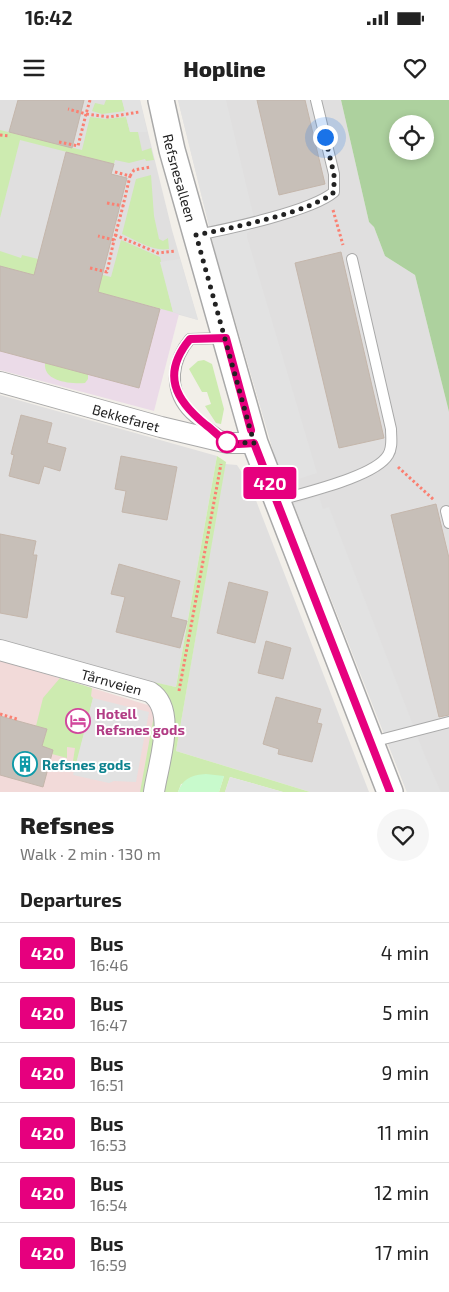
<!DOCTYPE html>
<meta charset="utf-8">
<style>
:root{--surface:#fff;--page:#f6f6f6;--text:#222;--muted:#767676;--line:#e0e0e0}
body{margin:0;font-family:"Exo 2",sans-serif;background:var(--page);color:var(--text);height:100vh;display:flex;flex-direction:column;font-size:19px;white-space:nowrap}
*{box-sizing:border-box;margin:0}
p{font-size:16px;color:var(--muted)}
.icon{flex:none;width:28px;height:28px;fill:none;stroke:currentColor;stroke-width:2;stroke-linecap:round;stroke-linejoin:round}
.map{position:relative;height:692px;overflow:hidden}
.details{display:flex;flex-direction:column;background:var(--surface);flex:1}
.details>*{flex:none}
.badge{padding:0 10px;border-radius:4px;font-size:18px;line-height:32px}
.tools{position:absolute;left:389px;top:15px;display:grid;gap:10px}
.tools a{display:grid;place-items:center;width:45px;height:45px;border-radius:50%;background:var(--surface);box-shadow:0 2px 8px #0003;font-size:25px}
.you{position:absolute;width:25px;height:25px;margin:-12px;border:4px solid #fff;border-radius:50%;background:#1a73e8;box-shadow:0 0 0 8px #1a73e833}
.map>.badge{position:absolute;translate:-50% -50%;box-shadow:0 0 0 2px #fff}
h2{padding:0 20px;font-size:19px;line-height:45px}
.round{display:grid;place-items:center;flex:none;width:52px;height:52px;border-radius:26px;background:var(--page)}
.headline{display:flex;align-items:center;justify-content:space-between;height:85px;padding:0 20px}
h1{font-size:24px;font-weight:800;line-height:38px}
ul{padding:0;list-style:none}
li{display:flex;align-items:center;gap:15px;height:60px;padding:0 20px;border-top:1px solid var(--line)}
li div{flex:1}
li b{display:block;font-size:19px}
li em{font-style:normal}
li .badge{min-width:55px;font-weight:700;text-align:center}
.status{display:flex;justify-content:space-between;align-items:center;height:35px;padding:0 25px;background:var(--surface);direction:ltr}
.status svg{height:14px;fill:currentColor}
header{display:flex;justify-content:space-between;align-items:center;height:65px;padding:0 20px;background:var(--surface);font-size:22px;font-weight:800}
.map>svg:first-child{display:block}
.residential{fill:#e0dfdf}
.commercial{fill:#f2dad9}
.industrial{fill:#ebdbe8}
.grass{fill:#cdebb0}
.forest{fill:#add19e;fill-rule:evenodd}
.park{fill:#c8facc}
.parking{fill:#e2e2e2}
.building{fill:#c7bfb8;stroke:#c4b6ab}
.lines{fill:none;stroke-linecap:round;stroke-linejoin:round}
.service-casing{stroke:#a9a9a9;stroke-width:12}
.minor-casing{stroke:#a9a9a9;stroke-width:22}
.tertiary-casing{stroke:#a9a9a9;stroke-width:28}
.path{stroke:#fa8072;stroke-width:3;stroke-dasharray:2.5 2.5;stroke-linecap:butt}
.service{stroke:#fff;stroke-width:10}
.minor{stroke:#fff;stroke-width:20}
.tertiary{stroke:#fff;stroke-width:25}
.line-casing{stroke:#fff;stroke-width:11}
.line{stroke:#e6007e;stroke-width:8}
.walk{stroke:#222;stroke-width:5;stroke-dasharray:0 9}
.stop-dot{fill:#fff;stroke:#e6007e;stroke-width:2.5}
.labels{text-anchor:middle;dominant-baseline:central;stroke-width:4;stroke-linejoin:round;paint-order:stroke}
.street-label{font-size:14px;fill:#222;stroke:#fff}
.hotel-label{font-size:14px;font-weight:bold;fill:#b23c85;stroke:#fff;text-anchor:start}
.culture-label{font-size:14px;font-weight:bold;fill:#0d838f;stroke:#fff;text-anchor:start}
</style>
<div class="status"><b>16:42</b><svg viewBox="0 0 49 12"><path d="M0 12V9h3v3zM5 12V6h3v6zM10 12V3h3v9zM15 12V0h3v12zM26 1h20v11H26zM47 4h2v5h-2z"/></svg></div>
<header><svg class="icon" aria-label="menu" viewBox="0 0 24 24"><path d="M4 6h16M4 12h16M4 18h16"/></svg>Hopline<svg class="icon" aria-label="heart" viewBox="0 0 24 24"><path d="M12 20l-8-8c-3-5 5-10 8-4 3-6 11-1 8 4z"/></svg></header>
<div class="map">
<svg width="449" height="692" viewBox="0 0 449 692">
<rect width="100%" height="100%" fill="#f2efe9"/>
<!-- residential -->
<g class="residential">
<polygon points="0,0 140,0 172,130 198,220 0,166"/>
<polygon points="178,0 341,0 369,122 374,127 385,156 415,175 449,312 449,692 407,692 294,404 285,391 216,154"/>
<polygon points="0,295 217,356 176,587 126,577 0,542"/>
<polygon points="225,364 237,365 250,385 369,692 310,692 176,651"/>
</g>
<!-- commercial -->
<polygon class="commercial" points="0,560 151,606 156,613 156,629 145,692 0,692"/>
<!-- industrial -->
<polygon class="industrial" points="0,166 179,214 154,311 0,270"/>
<!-- grass -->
<g class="grass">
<polygon points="106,0 122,0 125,11 102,14 92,11 95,3 104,5"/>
<polygon points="90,17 106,19 126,17 130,32 138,32 142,51 151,48 154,60 146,61 145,59 129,63 115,60 114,64 20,40 0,118 0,30 82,50"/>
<path d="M 151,75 L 154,116 L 159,139 L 163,141 L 168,138 L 169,149 C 153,152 136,140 122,134 L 136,79 Z"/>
<polygon points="121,140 160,157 173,212 0,166 0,151 21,158 22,155 111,177"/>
<polygon points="204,260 212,264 224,309 221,324 216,323 205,306 211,304 207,292 202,292 189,269 198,261"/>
<path d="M 45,263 L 88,274 L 88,279 L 85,283 C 71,284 43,282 45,263 Z"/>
<path d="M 217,356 L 226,362 L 176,651 L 310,692 L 283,692 L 230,677 L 225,692 L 219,692 L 224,676 L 181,684 L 178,692 L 162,692 L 173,611 C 170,598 162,591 153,582 L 176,587 Z"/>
<polygon points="60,578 92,588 91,596 93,598 77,662 73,661 75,648 67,647 67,658 52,654 53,650 42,646 47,629 36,626 43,598"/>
<polygon points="154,615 156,629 145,692 140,692"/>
</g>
<!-- forest -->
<path class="forest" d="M 341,0 L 449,0 L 449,312 L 415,175 L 385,156 L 374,127 L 369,122 ZM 398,24 L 425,24 L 425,51 L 398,51 Z"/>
<!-- park -->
<path class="park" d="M 206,674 L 224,676 L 219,692 L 178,692 C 183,678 192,675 206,674 Z"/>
<!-- parking -->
<g class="parking">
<polygon points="122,0 140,0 147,32 130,32"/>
<polygon points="178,0 226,0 253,114 255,128 247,133 247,137 317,373 295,380 291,369 287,369 294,389 285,391 216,154"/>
<polygon points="180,159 198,220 173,212 160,162"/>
<polygon points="319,396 323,409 329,407 425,656 441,692 407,692 294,404"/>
<polygon points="93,598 149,612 136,682 114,681 109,683 73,675"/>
<polygon points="230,677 283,692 225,692"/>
</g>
<!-- building -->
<g class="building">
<polygon points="18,0 84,0 72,48 9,32"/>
<polygon points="257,0 305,0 325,84 279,95"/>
<polygon points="66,52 114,64 111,74 127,78 98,192 160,209 139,288 0,251 0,166 34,175"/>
<polygon points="341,152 384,338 339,348 295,163"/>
<polygon points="21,315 52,323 47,343 66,348 60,371 44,366 39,384 9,376 14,355 11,354"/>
<polygon points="121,356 177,367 167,420 122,412 126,391 115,389"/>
<polygon points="436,404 449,458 449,615 439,617 391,415"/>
<polygon points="0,434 36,441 33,455 37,455 27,518 0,513"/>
<polygon points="119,464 180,481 171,517 187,521 180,548 116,532 125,497 111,494"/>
<polygon points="229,482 268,492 255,543 217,533"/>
<polygon points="266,541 291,548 283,579 258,573"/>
<polygon points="276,597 321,609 317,623 322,624 312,662 278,654 279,649 263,644"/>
<polygon points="0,616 47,629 42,646 53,650 43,687 0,675"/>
</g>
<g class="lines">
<defs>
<g id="service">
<path d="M 197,135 C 228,129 312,111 334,92 L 334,74 L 316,0"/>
<path d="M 220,336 C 210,328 195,320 187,310 C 168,288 173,259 190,239 L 225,238"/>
<path d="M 277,401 C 302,393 375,377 388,355 C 393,347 391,338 391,329 L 352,159"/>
<polyline points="446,411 449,423"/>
<polyline points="372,642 449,622"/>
</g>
<g id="minor">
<path id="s1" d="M 0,282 L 161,327 L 228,343 L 255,343"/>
<path id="s2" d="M 0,550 L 150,592 C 178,610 158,664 154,692"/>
</g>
<g id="tertiary">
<path id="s3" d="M 161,0 L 172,50 L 255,343 L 390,692"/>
</g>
</defs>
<!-- service casing -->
<use href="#service" class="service-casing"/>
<!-- minor casing -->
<use href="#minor" class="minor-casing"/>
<!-- tertiary casing -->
<use href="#tertiary" class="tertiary-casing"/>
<!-- path -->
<g class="path">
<polyline points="90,0 86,14 109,17 139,12"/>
<polyline points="0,35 10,36"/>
<polyline points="59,42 78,46 86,14 68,9"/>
<polyline points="115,72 130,76 123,106"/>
<polyline points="130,76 134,70 151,67"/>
<polyline points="107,103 123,106 114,140"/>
<polyline points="333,110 343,145"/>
<polyline points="115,135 158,153 176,151"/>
<polyline points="90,168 107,172 114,140 98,136"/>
<polyline points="398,367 434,400"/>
<polyline points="179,591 221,364"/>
<polyline points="0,614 17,619"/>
</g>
<!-- service -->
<use href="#service" class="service"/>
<!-- minor -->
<use href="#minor" class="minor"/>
<!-- tertiary -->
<use href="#tertiary" class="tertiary"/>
</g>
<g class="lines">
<defs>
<path id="line" d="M 251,330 L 226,238 L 190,239 C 161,274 175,300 206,325 C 213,330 220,338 227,342 C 234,346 247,343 254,343 L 390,692"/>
</defs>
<!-- line casing -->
<use href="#line" class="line-casing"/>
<!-- line -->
<use href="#line" class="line"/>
<!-- walk -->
<path class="walk" d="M 227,342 L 254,343 L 196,135 C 227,129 312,112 334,92 L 334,74 L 325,37"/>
</g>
<!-- icons -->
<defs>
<symbol id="hotel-ring" viewBox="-11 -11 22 22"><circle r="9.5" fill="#fff" stroke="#d1479c" stroke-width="1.5"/><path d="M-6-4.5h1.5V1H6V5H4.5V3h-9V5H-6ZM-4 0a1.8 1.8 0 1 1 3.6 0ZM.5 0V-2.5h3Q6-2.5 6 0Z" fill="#d1479c"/></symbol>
<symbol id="building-ring" viewBox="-11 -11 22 22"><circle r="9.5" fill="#fff" stroke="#0f9aa8" stroke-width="1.5"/><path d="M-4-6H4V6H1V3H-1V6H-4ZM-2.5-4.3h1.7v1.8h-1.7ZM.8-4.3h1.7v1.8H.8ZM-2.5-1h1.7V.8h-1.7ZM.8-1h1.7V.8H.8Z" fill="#0f9aa8"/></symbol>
</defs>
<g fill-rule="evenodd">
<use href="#hotel-ring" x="64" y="607" width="28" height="28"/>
<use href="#building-ring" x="11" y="650" width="28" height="28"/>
</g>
<!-- markers -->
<circle class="stop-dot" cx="227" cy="342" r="10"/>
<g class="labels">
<!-- street labels -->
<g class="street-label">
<text stroke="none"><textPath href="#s3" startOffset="80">Refsnesalleen</textPath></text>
<text stroke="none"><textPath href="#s1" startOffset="131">Bekkefaret</textPath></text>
<text stroke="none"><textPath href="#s2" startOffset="116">Tårnveien</textPath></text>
</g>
<!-- hotel labels -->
<g class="hotel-label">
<text x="96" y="613">Hotell<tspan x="96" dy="16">Refsnes gods</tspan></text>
</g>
<!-- culture labels -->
<g class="culture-label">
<text x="42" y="664">Refsnes gods</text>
</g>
</g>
</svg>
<div class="tools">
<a><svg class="icon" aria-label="locate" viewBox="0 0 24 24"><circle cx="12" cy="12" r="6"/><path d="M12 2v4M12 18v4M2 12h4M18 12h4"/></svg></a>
</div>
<div class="you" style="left:325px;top:37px"></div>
<b class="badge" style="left:270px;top:383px;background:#e6007e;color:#fff">420</b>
</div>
<section class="details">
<div class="headline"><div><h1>Refsnes</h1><p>Walk · 2 min · 130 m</p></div><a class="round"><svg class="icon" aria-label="heart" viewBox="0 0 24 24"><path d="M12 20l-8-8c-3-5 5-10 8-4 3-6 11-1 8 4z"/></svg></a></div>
<h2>Departures</h2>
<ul>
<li><span class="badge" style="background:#e6007e;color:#fff">420</span><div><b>Bus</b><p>16:46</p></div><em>4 min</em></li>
<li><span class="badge" style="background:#e6007e;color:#fff">420</span><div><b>Bus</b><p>16:47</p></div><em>5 min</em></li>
<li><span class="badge" style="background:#e6007e;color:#fff">420</span><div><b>Bus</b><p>16:51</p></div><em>9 min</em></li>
<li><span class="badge" style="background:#e6007e;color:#fff">420</span><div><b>Bus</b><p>16:53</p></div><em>11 min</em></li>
<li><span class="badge" style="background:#e6007e;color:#fff">420</span><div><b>Bus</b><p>16:54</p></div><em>12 min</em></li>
<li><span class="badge" style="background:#e6007e;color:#fff">420</span><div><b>Bus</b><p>16:59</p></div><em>17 min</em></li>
</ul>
</section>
